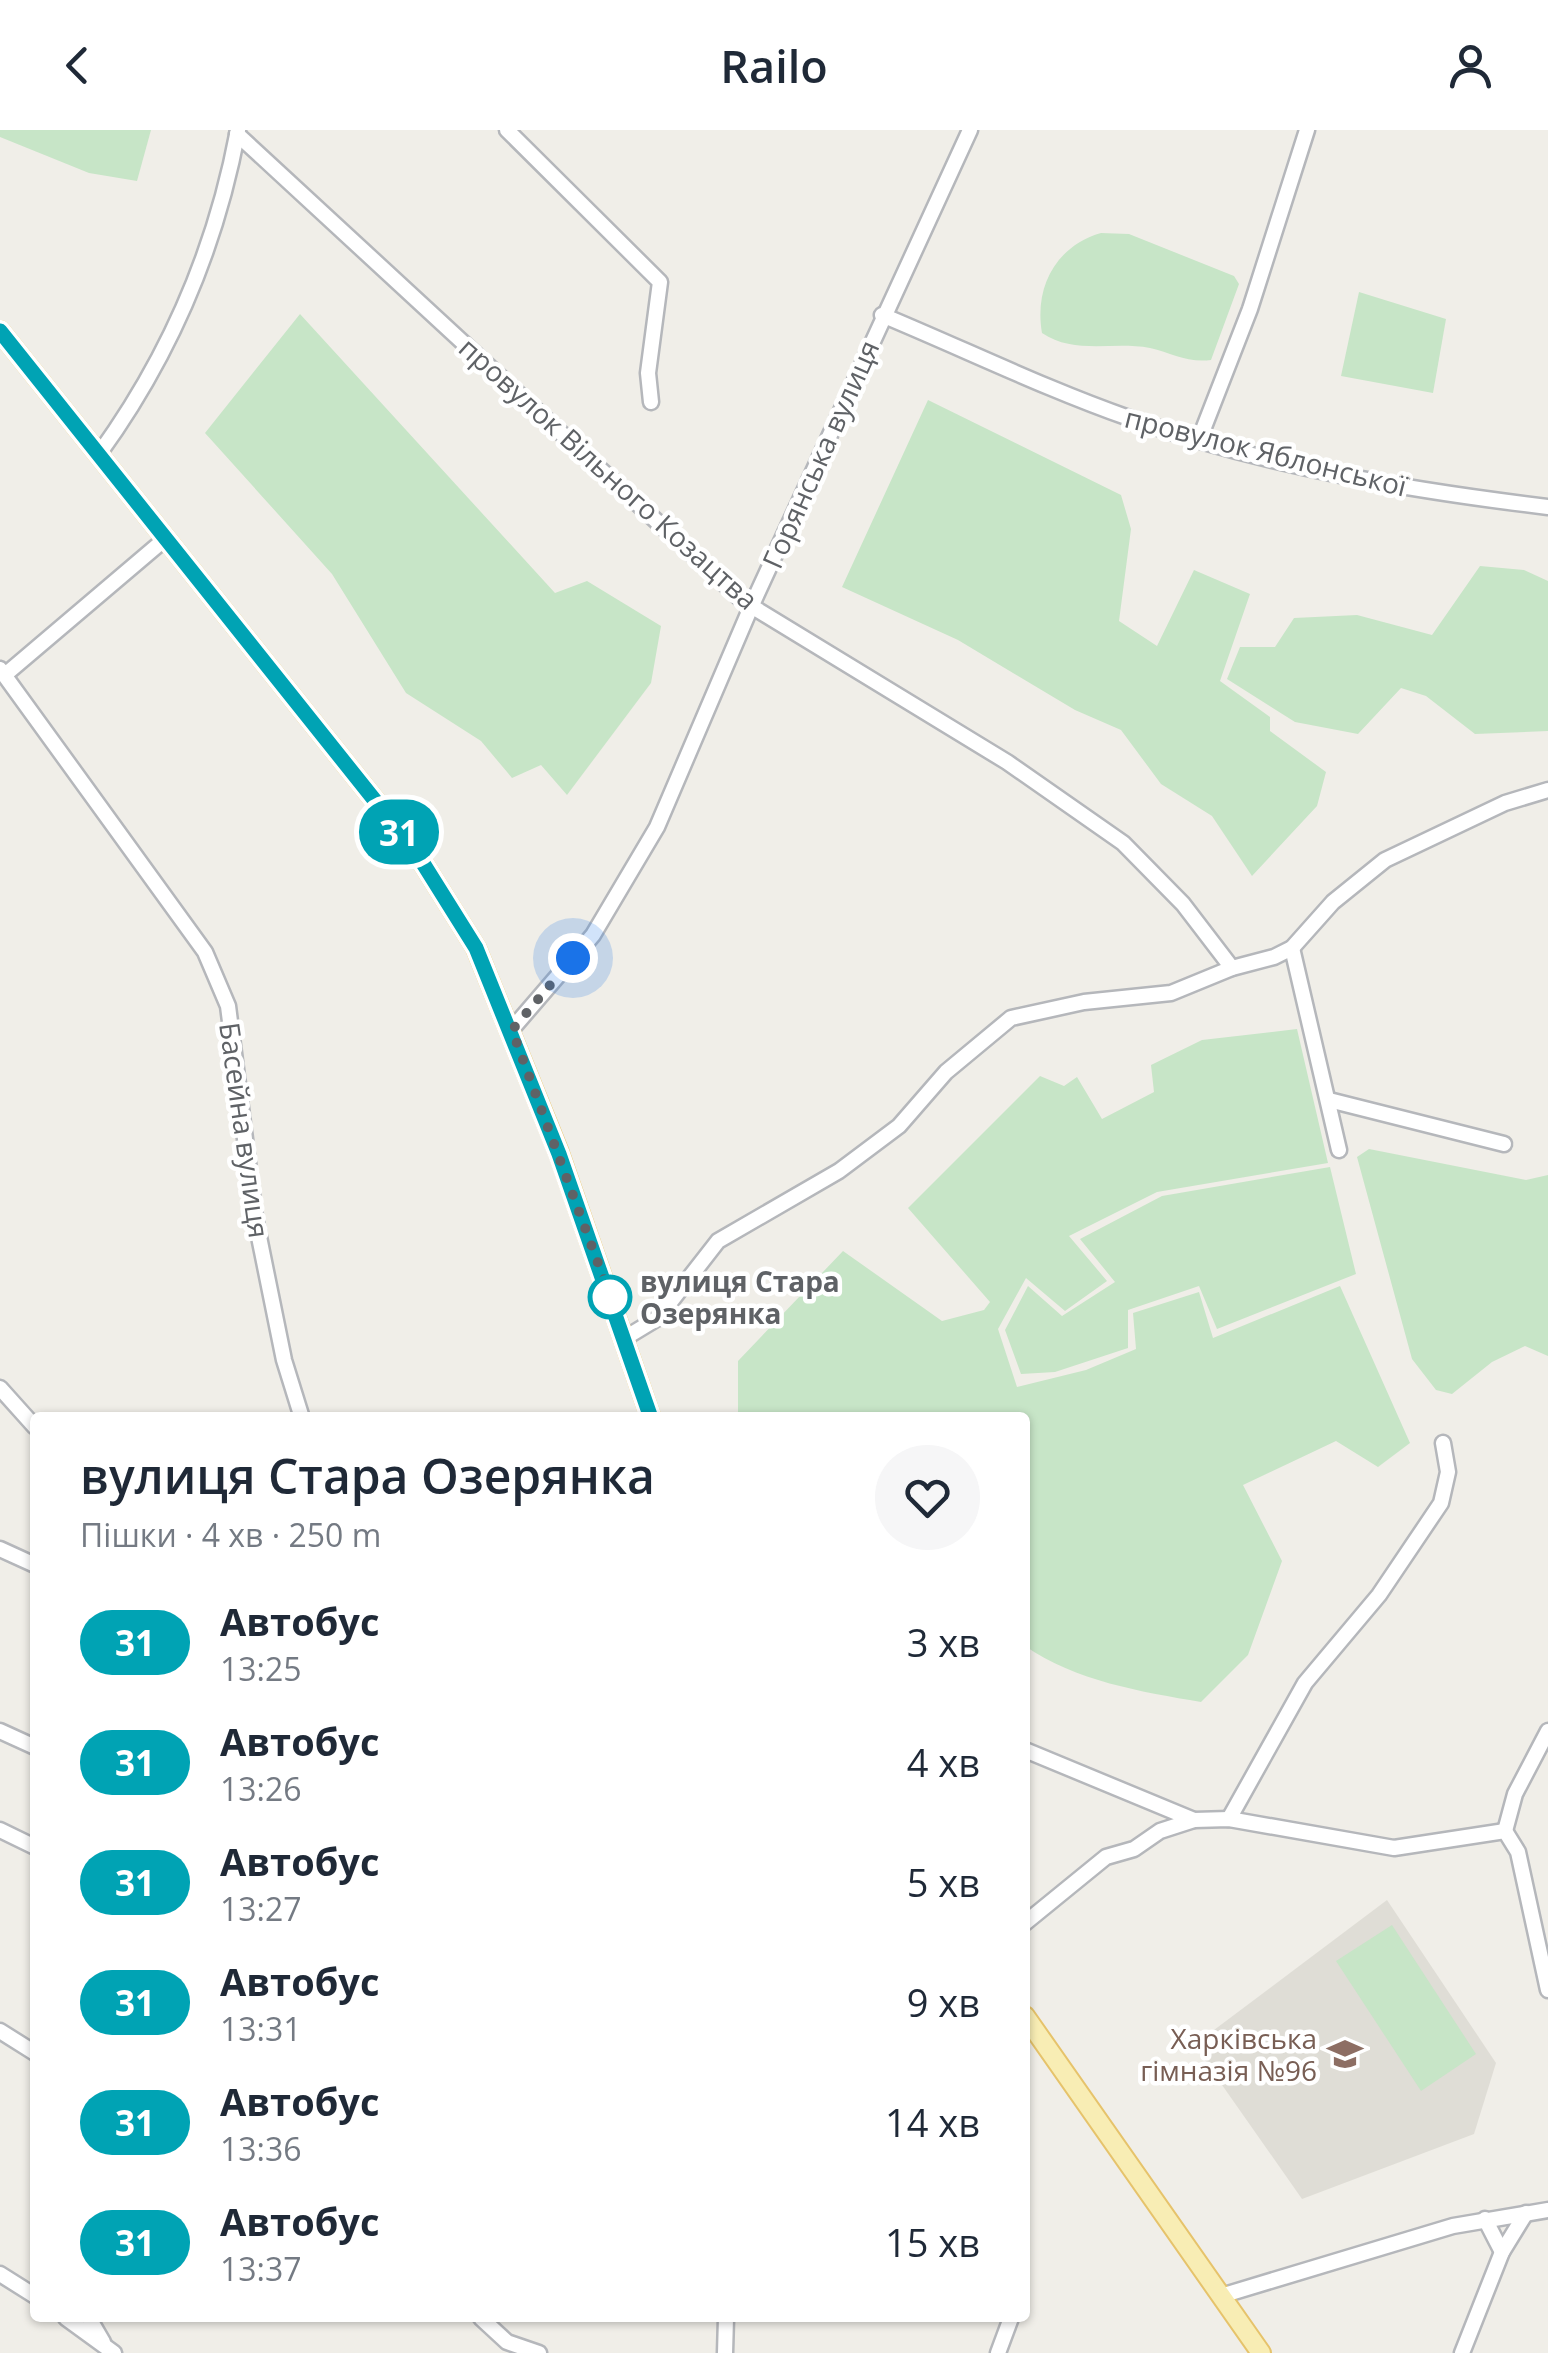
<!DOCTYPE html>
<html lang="uk">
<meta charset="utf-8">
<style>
:root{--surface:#fff;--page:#f6f6f7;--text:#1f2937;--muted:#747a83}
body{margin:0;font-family:"Open Sans",sans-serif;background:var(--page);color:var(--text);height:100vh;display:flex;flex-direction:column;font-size:38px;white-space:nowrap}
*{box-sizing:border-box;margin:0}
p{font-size:32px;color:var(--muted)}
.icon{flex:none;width:55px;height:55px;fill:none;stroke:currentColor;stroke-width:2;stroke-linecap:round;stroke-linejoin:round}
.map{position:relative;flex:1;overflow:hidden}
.panel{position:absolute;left:30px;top:1282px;width:1000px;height:910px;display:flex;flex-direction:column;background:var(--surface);border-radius:10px;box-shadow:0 2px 8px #0004}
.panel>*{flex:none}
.badge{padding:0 20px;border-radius:32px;font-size:35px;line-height:65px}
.you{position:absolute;width:50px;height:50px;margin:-25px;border:8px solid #fff;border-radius:50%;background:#1a73e8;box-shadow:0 0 0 15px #1a73e833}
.map>.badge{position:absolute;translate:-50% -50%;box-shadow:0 0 0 5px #fff}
.round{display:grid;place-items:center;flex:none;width:105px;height:105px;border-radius:52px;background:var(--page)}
.summary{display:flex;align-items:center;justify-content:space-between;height:170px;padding:0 50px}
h1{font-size:48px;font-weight:600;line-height:75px}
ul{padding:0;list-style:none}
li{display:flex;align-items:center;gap:30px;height:120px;padding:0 50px}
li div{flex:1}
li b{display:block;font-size:38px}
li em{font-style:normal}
li .badge{min-width:110px;font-weight:700;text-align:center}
header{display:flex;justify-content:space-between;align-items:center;height:130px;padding:0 50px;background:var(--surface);font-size:45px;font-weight:600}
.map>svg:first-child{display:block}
.education{fill:#dfddd6}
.green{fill:#c7e5c7}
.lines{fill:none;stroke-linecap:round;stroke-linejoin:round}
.minor-casing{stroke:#b5b7bb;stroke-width:19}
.major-casing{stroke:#e6c36b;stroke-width:22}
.minor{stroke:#fff;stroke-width:14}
.major{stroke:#f8edb4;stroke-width:18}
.line-casing{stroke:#fff;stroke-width:22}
.line{stroke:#00a3b4;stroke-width:15}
.walk{stroke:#5f6266;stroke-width:10;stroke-dasharray:0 18}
.stop-dot{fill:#fff;stroke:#00a3b4;stroke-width:5}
.labels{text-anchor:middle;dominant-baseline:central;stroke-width:9;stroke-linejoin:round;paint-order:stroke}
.street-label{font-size:28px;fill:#5f6266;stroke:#fff}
.stop-label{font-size:28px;font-weight:bold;fill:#5f6266;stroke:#fff;text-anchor:start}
.education-label{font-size:28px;fill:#785e54;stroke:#fff;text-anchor:end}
</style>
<header><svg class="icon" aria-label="back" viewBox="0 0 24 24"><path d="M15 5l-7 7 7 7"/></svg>Railo<svg class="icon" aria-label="person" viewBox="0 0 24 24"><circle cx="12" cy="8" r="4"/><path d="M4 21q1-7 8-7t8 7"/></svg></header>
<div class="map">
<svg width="1548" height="2223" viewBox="0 0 1548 2223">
<rect width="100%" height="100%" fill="#f0eee8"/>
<!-- education -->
<polygon class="education" points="1387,1770 1496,1933 1474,2004 1302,2069 1194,1915"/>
<!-- green -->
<g class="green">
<polygon points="0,0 151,0 137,51 89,43 0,7"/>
<path d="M 1101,103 L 1129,104 L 1234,146 L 1239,154 L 1211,230 C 1187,233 1172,223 1150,218 C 1113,211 1074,225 1042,203 C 1034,157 1056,116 1101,103 Z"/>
<polygon points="1359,162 1446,189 1433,263 1341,246"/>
<polygon points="300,184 555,463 587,451 661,496 651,553 567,665 541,635 512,648 481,611 406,563 332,444 205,303"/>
<polygon points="928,270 1121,365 1131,399 1119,491 1157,516 1194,440 1250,464 1220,551 1270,587 1270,601 1326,642 1317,676 1252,746 1212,686 1161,654 1121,600 1075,580 958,510 842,457"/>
<polygon points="1480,436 1524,440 1548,451 1548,601 1475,604 1426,566 1401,558 1358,604 1295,592 1227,549 1240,517 1275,517 1294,488 1357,485 1432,505"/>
<path d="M 1297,899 L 1328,1033 L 1157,1062 L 1069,1106 L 1107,1151 L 1065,1181 L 1026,1148 L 998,1199 L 1017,1257 L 1086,1240 L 1136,1219 L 1133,1183 L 1199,1162 L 1213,1208 L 1340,1156 L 1410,1313 L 1378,1337 L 1336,1311 L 1243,1355 L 1282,1431 L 1248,1525 L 1201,1572 C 1142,1562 1075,1551 1025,1516 L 1025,1288 L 738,1287 L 738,1231 L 843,1121 L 942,1191 L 984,1180 L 990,1172 L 908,1078 L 1040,946 L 1064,956 L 1077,947 L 1102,989 L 1154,962 L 1151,935 L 1202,910 Z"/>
<polygon points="1369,1019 1526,1050 1548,1045 1548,1226 1525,1216 1492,1232 1452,1264 1436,1260 1412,1229 1357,1027"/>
<polygon points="1330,1037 1356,1144 1217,1199 1199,1156 1128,1180 1128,1218 1055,1242 1021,1244 1005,1200 1028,1156 1062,1186 1115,1152 1080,1109 1162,1066"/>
<polygon points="1392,1795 1476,1924 1421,1961 1336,1831"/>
</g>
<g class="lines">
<defs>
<g id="minor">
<polyline points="507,0 660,152 648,243 651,272"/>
<polyline points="237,4 743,471 1007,632 1123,713 1183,774 1232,838"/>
<path d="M 882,185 C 964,219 1046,259 1129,288 C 1264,336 1407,360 1548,377"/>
<polyline points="1199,310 1250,179 1307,0"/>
<path d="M 99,324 C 170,226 216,118 238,0"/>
<polyline points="0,539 205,822 228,876 255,1087 284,1230 302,1288"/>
<polyline points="6,544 165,409"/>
<polyline points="1292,818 1339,1020"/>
<polyline points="512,899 593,805 657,697 751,477 970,0"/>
<polyline points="1329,970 1504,1014"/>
<polyline points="625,1208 658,1188 718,1111 839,1041 899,996 946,942 1011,888 1084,872 1171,863 1232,838 1274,827 1292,818 1333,772 1385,730 1505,673 1548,660"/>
<polyline points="0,1258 35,1297"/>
<polyline points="0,1419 35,1435"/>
<polyline points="0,1601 35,1617"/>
<polyline points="1025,1620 1194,1690 1229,1689 1394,1718 1505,1701 1518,1722 1548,1860"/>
<polyline points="1229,1689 1305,1553 1379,1465 1441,1373 1448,1342 1443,1313"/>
<polyline points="0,1700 35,1717"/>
<polyline points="1505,1701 1515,1664 1548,1601"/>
<polyline points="1025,1793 1106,1727 1134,1719 1160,1701 1194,1690"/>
<polyline points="0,1901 35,1923"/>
<polyline points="1485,2089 1502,2122"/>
<polyline points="0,2144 35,2166"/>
<polyline points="1224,2165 1453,2096 1548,2080"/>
<polyline points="66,2188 114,2223"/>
<polyline points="89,2188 103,2212"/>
<polyline points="481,2188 507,2212 539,2223"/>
<polyline points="725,2223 726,2188"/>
<polyline points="998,2223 1011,2188"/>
<polyline points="1462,2223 1502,2122 1526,2083"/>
</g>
<g id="major">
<polyline points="0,201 416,722 476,818 559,1023 651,1288"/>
<polyline points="1025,1886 1261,2223"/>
</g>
</defs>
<!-- minor casing -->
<use href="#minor" class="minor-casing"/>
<!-- major casing -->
<use href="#major" class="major-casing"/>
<!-- minor -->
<use href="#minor" class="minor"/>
<!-- major -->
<use href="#major" class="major"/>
</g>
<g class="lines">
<defs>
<polyline id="line" points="0,201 416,722 476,818 559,1024 651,1288"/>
</defs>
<!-- line casing -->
<use href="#line" class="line-casing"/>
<!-- line -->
<use href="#line" class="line"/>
<!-- walk -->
<polyline class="walk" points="573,828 512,900 612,1171 610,1167"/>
</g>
<!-- icons -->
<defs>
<symbol id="school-bare" viewBox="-9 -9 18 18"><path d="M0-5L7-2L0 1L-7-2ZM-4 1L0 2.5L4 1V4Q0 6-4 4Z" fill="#8d6e63" stroke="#fff" stroke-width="2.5" paint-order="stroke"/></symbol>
</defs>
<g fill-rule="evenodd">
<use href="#school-bare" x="1320" y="1899" width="50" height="50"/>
</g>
<!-- markers -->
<circle class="stop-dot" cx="610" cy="1167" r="20"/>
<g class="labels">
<!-- street labels -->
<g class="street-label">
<text transform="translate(1266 321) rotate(14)">провулок Яблонської</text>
<text transform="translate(820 324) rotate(-66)">Горянська вулиця</text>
<text transform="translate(609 343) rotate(42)">провулок Вільного Козацтва</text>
<text transform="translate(245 1000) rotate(82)">Басейна вулиця</text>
</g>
<!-- stop labels -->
<g class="stop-label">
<text x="640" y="1151">вулиця Стара<tspan x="640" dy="32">Озерянка</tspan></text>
</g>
<!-- education labels -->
<g class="education-label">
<text x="1317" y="1908">Харківська<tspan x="1317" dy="32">гімназія №96</tspan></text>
</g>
</g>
</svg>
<div class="you" style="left:573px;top:828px"></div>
<b class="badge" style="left:399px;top:702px;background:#00a3b4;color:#fff">31</b>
<section class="panel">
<div class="summary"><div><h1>вулиця Стара Озерянка</h1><p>Пішки · 4 хв · 250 m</p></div><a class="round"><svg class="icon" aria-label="heart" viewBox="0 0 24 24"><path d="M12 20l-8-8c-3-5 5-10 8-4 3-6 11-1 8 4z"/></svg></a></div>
<ul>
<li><span class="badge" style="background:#00a3b4;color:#fff">31</span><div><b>Автобус</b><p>13:25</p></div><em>3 хв</em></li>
<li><span class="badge" style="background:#00a3b4;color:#fff">31</span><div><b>Автобус</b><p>13:26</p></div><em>4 хв</em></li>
<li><span class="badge" style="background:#00a3b4;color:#fff">31</span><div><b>Автобус</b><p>13:27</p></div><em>5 хв</em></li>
<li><span class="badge" style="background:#00a3b4;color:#fff">31</span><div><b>Автобус</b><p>13:31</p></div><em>9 хв</em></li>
<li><span class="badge" style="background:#00a3b4;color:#fff">31</span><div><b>Автобус</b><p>13:36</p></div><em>14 хв</em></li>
<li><span class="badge" style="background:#00a3b4;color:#fff">31</span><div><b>Автобус</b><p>13:37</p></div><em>15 хв</em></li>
</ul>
</section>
</div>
